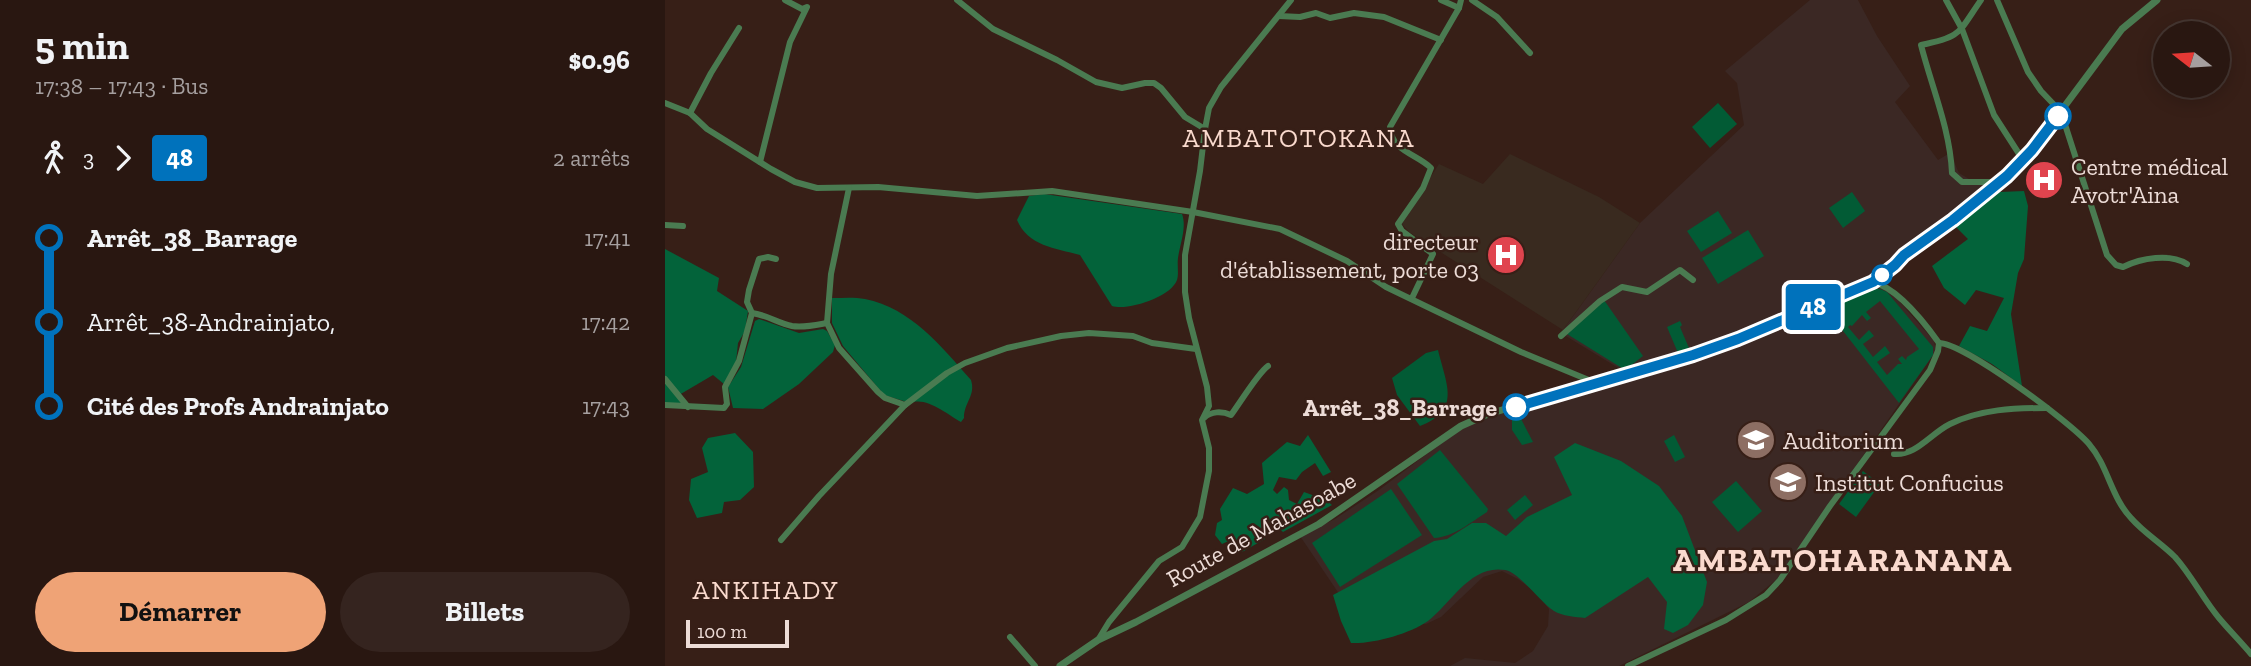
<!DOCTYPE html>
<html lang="fr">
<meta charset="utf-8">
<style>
:root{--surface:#291711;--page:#35241f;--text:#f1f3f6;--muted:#a59f9f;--line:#453631;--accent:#efa376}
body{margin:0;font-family:"Zilla Slab",serif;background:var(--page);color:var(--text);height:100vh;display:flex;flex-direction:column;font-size:26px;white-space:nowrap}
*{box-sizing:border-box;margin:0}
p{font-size:23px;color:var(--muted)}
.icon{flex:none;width:38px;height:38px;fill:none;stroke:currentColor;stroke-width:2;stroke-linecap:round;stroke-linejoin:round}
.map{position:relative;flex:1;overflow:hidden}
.sheet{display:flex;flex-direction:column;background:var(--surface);width:665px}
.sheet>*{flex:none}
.badge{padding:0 14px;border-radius:5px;font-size:24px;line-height:46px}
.needle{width:46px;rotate:287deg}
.tools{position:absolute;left:1488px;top:21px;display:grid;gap:14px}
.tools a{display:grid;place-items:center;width:77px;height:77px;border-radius:50%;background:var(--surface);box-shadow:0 4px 18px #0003,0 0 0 2px var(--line);font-size:35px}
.scale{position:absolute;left:21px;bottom:18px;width:103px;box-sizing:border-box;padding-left:7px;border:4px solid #eddcd7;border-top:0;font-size:19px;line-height:24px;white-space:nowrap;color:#eddcd7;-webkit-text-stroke:5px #371f17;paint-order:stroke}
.map>.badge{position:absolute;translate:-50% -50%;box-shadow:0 0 0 4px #fff}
.legs{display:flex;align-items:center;gap:10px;height:77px;padding:0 35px;font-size:23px}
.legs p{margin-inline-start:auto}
.headline{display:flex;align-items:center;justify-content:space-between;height:119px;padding:0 35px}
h1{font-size:38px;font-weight:700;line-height:52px}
.button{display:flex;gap:14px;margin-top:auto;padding:14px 35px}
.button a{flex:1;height:80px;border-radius:42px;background:var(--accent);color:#111;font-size:28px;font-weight:700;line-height:80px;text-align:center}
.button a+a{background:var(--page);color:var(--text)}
ul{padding:0 35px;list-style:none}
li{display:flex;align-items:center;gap:24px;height:84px;font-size:26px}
li i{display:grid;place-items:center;width:10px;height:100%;margin:0 9px;background:currentColor}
li i::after{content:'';width:18px;height:18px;margin:-9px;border:5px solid;border-radius:50%;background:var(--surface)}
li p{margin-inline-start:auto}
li:first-child i{background:linear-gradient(#0000 50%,currentColor 0)}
li:last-child i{background:linear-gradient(currentColor 50%,#0000 0)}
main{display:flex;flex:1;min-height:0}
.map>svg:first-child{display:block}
.education{fill:#3b2824}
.medical{fill:#392a1f}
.green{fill:#025b35;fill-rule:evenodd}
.forest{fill:#03633a}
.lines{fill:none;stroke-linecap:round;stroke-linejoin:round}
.minor{stroke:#4a7b51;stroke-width:6}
.tertiary{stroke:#4a7b51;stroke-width:7}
.line-1-casing{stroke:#fff;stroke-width:16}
.line-1{stroke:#0072bc;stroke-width:10}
.stop-1-dot{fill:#fff;stroke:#0072bc;stroke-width:3.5}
.labels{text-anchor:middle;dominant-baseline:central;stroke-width:5;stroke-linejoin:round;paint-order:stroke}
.poi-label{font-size:24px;fill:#eddcd7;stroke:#371f17;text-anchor:start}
.stop-label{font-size:24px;font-weight:bold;fill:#eddcd7;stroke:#371f17;text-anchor:end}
.street-label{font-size:24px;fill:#eddcd7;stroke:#371f17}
.neighbourhood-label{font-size:26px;letter-spacing:2px;fill:#fadace;stroke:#371f17}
.district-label{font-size:32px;font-weight:bold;letter-spacing:2px;fill:#fadace;stroke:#371f17}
</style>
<main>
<section class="sheet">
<div class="headline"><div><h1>5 min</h1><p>17:38 – 17:43 · Bus</p></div><b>$0.96</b></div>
<div class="legs"><svg class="icon" aria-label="walk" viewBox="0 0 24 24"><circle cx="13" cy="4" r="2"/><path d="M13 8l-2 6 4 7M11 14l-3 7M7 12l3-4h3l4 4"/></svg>3<svg class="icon" aria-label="forward" viewBox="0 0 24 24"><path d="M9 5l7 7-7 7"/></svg><b class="badge" style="background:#0072bc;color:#fff">48</b><p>2 arrêts</p></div>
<ul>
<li><i style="color:#0072bc"></i><b>Arrêt_38_Barrage</b><p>17:41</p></li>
<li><i style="color:#0072bc"></i><span>Arrêt_38-Andrainjato,</span><p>17:42</p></li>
<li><i style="color:#0072bc"></i><b>Cité des Profs Andrainjato</b><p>17:43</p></li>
</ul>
<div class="button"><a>Démarrer</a><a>Billets</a></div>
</section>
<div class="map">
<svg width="1586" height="666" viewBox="0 0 1586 666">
<rect width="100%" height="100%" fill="#371f17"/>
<!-- education -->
<polygon class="education" points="1145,0 1193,0 1212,36 1245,86 1230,102 1273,160 1285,153 1294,173 1309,182 1321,184 1323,188 1210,277 1227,293 1269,341 1271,351 1112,579 1084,602 954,666 785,666 800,658 850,663 868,651 883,626 884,609 870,592 853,579 837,571 818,577 776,617 761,624 689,616 635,536 670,519 714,490 799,426 825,414 960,372 896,333 975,223 1079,125 1072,83 1060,71"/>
<!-- medical -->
<polygon class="medical" points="845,154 934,197 975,223 898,330 744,232 736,223 774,164 818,184"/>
<!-- green -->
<g class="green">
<polygon points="1053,103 1072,124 1045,148 1027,127"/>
<polygon points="1187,192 1200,211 1178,228 1164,208"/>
<polygon points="1053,211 1067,233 1036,252 1022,231"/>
<polygon points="1083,230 1099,256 1053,284 1037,258"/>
<path d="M 1205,288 L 1215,289 L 1222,292 L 1268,347 L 1268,355 L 1234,403 L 1161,309 ZM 1215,301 L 1254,349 L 1242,357 L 1241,360 L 1237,356 L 1233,359 L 1237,364 L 1233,364 L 1222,375 L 1212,362 L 1225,353 L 1220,346 L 1208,357 L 1198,344 L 1209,336 L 1204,330 L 1194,340 L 1183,327 L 1185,325 L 1187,326 L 1197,315 L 1202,321 L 1206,318 L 1201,312 Z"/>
<polygon points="939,300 978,356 960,370 902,334"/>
<polygon points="1015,321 1017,325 1015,327 1024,348 1013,353 1002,327"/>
<path d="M 773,350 C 781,384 797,410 755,426 L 732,395 L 727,378 L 761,353 Z"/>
<polygon points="854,415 868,442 857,445 847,430 847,416"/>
<polygon points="1009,435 1020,457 1010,462 999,441"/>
<path d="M 775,450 L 823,509 L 822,512 C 806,522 789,537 769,538 L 732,484 Z"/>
<polygon points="1198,471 1215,484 1191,517 1174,504"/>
<polygon points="1071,481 1097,511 1073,532 1047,502"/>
<polygon points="726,489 757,535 675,587 647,543"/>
<polygon points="860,495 868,505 850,520 842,510"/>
</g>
<!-- forest -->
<g class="forest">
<polygon points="1359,191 1363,206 1359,259 1353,273 1346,314 1357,386 1327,364 1294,346 1305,326 1322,331 1339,298 1311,290 1300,305 1279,288 1267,266 1303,239 1289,225 1335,192"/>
<path d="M 379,194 L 517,214 C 522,227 515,244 513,258 C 512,265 514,274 512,280 C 506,297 463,311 447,306 L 415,255 C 390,248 363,246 352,220 L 364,196 Z"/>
<polygon points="0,249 54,278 52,291 83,311 80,331 73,343 71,362 59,384 48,375 14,395 20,406 0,404"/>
<path d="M 167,298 C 178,298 190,297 200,299 C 246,308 277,347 306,380 C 311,396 299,402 299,418 L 296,422 C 282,414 261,396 245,403 L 219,395 L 178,346 L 167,323 Z"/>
<polygon points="94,319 134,333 158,329 162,331 170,345 168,352 134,384 98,409 68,408 63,387 76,367 90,321"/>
<polygon points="70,433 88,452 89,487 75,500 59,502 57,513 32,518 24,500 26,479 43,472 37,448 43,438"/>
<polygon points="643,435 666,472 658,476 650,463 637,472 631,480 614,477 608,490 612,494 619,487 623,490 624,500 632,504 639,492 661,500 667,505 618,532 609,523 597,529 600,539 577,552 568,539 557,544 550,535 552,523 557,520 555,509 568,488 582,494 599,484 597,463 622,442 635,446"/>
<path d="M 910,443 L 956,461 L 994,486 L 1017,516 L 1042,582 L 1038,605 L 1023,625 L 1008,633 L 999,629 L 1002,602 L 983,577 L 920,618 C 911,617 897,616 889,611 C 876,603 854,572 840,570 C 806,564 786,603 763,621 C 744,634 709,644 686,643 L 676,621 L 668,595 L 769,541 L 782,539 L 807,523 L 821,523 L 841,536 L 862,517 L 907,495 L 889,457 Z"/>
</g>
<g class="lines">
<!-- minor -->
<g class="minor">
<polyline points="292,0 328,29 392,60 431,82 457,88 480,83 489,83 496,88 520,117 540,129"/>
<polyline points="776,0 794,8"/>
<polyline points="807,0 832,17 865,53"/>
<polyline points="1281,0 1297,29 1329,115 1358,160"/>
<path d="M 1316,0 C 1293,33 1297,37 1256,45 C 1267,88 1285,129 1287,173 L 1297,182 L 1326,182 L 1333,185"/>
<path d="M 1332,0 L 1363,72 L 1376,91 L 1396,112 L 1442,255 L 1451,265 L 1458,267 C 1476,258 1505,253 1522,264"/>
<polyline points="614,16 635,17 651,13 665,18 689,13 719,17 776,40"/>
<polyline points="0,103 25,113 42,129 106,169 130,182 152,188 213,187 312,196 387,191 528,212 615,229 682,261 721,287 856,352 931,383"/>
<polyline points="25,113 46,73 74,28"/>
<polyline points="95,162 125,42 142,7 137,9 120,0"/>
<polyline points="184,188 166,274 162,323 174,348 213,392 220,398 240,405"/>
<polyline points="0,225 18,226"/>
<path d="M 747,298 L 768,254 L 737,231 L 733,224 L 758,188 L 766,168 C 752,154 726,151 725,127 L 794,8 L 796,0"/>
<path d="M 87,313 C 102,315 113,323 127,326 C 138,328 151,325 162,323"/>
<polyline points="896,336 935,301 957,287 982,292 1015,270 1028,280"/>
<path d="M 1274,343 C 1299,343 1405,422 1424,444 C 1443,466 1446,497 1466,518 C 1479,533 1496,543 1510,557 C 1527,576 1538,599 1554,618 C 1564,630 1576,642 1586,654"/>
<polyline points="0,379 23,407"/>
<polyline points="0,405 59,408 62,404 60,387 74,361 87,313 82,302 84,290 94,259 103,257 111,259"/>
<path d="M 539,418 C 546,411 557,411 566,415 C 575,403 593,373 603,366"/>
<path d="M 1229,454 C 1251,456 1265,434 1285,424 C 1316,409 1349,408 1382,408"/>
<polyline points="116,540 154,496 240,405 282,373 300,363 342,348 396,336 424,333 468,336 487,343 531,349"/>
<polyline points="345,637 370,666"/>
<polyline points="433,640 444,622 494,561 517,547 535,517 544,471 544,448 537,420 544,406 542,387 524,318 520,292 520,255 535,171 540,129 544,108 556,87 626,0"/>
<path d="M 963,666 L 1061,620 L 1101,595 L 1115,580 L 1165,506 L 1265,370 L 1273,351 L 1274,343 C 1259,322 1233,288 1208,282"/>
</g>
<!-- tertiary -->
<polyline class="tertiary" points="395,666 433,640 471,622 654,524 796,426 823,414 1028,355 1073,339 1208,282 1342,176 1367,150 1457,29 1492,0"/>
</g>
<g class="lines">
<defs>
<polyline id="line-1" points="851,407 1028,355 1073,339 1208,282 1230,265 1239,255 1288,220 1342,176 1367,150 1393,116"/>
</defs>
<!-- line-1 casing -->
<use href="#line-1" class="line-1-casing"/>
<!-- line-1 -->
<use href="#line-1" class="line-1"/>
</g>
<!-- icons -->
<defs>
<symbol id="hospital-disc" viewBox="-11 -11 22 22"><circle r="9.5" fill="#e0444e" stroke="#371f17"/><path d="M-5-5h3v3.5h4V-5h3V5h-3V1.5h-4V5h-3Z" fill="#fff"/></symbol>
<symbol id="university-disc" viewBox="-11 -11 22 22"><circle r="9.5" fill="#8d6e63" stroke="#371f17"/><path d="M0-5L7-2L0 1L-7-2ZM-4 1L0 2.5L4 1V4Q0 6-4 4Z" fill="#fff"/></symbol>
</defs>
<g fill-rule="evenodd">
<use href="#hospital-disc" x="1357" y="158" width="44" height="44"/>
<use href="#hospital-disc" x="819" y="233" width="44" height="44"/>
<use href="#university-disc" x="1069" y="418" width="44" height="44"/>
<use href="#university-disc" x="1101" y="460" width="44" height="44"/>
</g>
<!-- markers -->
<g class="stop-1-dot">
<circle cx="1393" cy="116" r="12"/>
<circle cx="1217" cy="275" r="9"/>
<circle cx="851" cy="407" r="12"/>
</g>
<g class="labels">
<!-- poi labels -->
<g class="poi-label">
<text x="1406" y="166">Centre médical<tspan x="1406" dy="28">Avotr'Aina</tspan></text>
<text x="814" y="241" text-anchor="end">directeur<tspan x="814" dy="28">d'établissement, porte 03</tspan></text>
<text x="1118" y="440">Auditorium</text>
<text x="1150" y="482">Institut Confucius</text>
</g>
<!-- stop labels -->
<g class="stop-label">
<text x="832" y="407">Arrêt_38_Barrage</text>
</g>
<!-- street labels -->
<g class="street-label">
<text transform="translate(596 529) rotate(-29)">Route de Mahasoabe</text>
</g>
<!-- neighbourhood labels -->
<g class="neighbourhood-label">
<text x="634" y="138">AMBATOTOKANA</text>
<text x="101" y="590">ANKIHADY</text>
</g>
<!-- district labels -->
<g class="district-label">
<text x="1178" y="560">AMBATOHARANANA</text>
</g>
</g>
</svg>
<div class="tools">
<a><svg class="needle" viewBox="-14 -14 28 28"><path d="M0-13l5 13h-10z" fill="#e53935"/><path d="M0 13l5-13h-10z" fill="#a59f9f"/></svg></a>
</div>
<div class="scale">100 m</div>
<b class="badge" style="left:1148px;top:307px;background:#0072bc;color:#fff">48</b>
</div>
</main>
